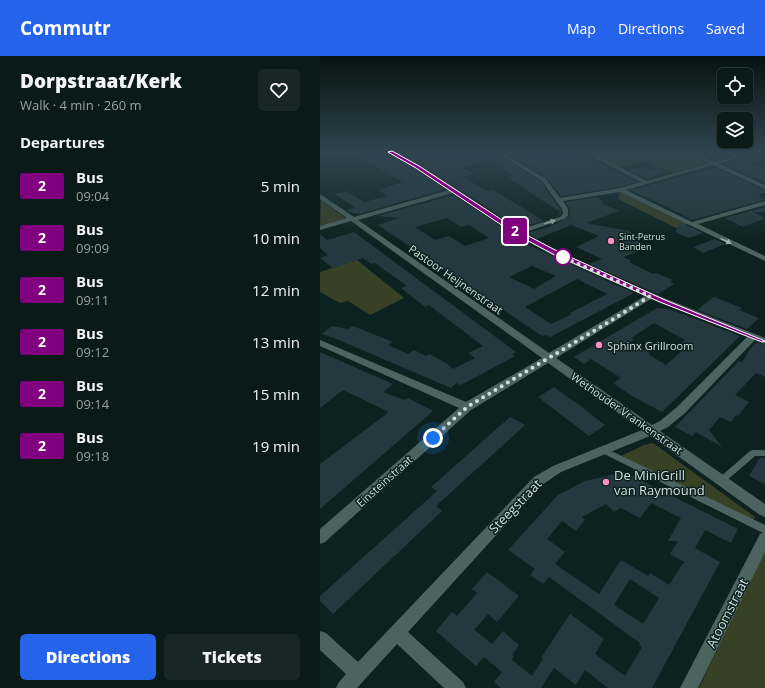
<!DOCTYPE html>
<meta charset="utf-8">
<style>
:root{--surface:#0a1a18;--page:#182725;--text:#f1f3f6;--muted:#99a1a2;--line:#2a3837;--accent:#2563eb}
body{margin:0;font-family:"Open Sans",sans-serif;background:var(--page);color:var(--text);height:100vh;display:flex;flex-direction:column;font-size:15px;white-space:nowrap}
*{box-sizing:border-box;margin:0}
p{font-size:13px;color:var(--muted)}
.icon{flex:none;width:22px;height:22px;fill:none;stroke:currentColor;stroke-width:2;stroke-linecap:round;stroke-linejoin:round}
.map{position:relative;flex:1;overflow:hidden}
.side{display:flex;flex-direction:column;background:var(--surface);width:320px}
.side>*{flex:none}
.badge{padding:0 8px;border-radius:3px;font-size:14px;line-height:26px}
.fabs{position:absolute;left:397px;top:12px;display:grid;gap:8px}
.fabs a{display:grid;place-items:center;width:36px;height:36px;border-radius:6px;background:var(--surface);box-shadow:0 1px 3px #0004,0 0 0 1px var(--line);font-size:20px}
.you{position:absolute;width:20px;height:20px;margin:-10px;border:3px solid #fff;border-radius:50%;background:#1a73e8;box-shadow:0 0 0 6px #1a73e833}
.map>.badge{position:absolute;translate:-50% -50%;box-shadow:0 0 0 2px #fff}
h2{padding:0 20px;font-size:15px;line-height:36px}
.round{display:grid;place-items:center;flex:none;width:42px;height:42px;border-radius:6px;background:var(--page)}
.summary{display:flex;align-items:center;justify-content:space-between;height:68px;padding:0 20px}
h1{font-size:19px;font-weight:800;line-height:30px}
.button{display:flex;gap:8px;margin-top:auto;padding:8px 20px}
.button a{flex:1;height:46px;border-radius:6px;background:var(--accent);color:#fff;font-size:16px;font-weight:800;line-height:46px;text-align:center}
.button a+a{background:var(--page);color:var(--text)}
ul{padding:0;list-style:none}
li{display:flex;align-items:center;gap:12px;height:52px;padding:0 20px}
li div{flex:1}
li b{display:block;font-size:15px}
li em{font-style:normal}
li .badge{min-width:44px;font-weight:700;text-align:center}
header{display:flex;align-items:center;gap:24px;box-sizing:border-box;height:56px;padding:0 20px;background:var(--accent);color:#fff}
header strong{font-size:19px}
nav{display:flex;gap:22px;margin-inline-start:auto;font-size:14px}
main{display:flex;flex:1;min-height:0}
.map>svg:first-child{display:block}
.green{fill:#374126}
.building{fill:#25383f;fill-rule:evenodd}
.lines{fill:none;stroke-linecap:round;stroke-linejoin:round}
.service{fill:#4d6360;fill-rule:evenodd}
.minor{fill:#4d6360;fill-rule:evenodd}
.oneway{fill:#9dadaa}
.line{fill:#800080;stroke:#fff}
.walk{stroke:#d2dedc;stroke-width:4;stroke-dasharray:0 7.2}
.poi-dot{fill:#fa8fc8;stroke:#0d2220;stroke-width:1.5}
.stop-dot{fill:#fff;stroke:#800080;stroke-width:2}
.labels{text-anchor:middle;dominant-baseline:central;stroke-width:3;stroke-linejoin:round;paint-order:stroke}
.far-poi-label{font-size:9px;fill:#d2dedc;stroke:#0d2220;text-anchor:start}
.street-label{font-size:11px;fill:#d2dedc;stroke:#0d2220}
.poi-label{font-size:11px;fill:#d2dedc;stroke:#0d2220;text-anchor:start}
.near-poi-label{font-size:13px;fill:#d2dedc;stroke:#0d2220;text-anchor:start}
.near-street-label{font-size:13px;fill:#d2dedc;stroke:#0d2220}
</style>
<header>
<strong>Commutr</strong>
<nav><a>Map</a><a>Directions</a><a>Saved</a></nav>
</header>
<main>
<section class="side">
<div class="summary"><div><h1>Dorpstraat/Kerk</h1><p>Walk · 4 min · 260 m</p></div><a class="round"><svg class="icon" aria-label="heart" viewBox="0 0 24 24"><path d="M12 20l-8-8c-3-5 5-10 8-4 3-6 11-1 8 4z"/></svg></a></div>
<h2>Departures</h2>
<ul>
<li><span class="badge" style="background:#800080;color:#fff">2</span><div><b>Bus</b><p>09:04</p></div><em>5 min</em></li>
<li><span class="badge" style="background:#800080;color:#fff">2</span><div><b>Bus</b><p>09:09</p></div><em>10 min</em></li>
<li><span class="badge" style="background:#800080;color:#fff">2</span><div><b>Bus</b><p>09:11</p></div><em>12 min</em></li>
<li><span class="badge" style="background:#800080;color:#fff">2</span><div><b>Bus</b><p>09:12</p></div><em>13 min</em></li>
<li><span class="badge" style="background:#800080;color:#fff">2</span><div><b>Bus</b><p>09:14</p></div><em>15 min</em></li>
<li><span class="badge" style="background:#800080;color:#fff">2</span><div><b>Bus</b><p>09:18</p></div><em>19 min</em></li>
</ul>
<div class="button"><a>Directions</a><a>Tickets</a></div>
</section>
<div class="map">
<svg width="445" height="632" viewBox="0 0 445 632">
<rect width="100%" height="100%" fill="#0d2220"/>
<!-- green -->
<g class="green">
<polygon points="270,96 365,96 385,107 352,117 323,105 299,111"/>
<polygon points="300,136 368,168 356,172 298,143"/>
<polygon points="1,144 24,161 25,163 0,170"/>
<polygon points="37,204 84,242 50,259 28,245 20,247 0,236 0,216"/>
<polygon points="333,387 435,461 433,466 301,400 324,389"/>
<polygon points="445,492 445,632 379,632"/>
</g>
<!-- building -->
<g class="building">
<polygon points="52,96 67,96 125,133 40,158 30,156 26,154 35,152 15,138 27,135 44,146 68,140 59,134 83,126 38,100"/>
<polygon points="74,96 175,96 221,126 241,154 241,158 238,160 240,156 187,121 193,119 169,105 142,111 154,118 143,121 167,135 173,134 224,165 198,172 113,116"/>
<polygon points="185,96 257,96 317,126 300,131 241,140 227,122"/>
<polygon points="377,96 422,96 395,104"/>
<polygon points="436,96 445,96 445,103 431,108 445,112 445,127 405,109"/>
<polygon points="324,111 331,114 338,112 348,117 327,123 309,114"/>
<polygon points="396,112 445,134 445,137 438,139 445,144 372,164 351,153 310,134"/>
<path d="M 133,139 L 206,186 L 204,187 L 314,237 L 230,281 L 226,279 L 222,280 L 58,169 L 79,162 L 58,160 ZM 127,162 L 141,171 L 149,169 L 169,182 L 145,190 L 129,180 L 115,184 L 95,171 ZM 212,210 L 236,220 L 214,233 L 189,221 ZM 257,223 L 287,238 L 250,257 L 252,258 L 231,268 L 205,251 Z"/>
<polygon points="277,141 283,146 281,147 299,155 266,167 310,175 314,182 312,182 330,191 303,201 312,205 309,206 333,218 336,217 353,224 350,226 354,228 338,238 269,208 282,203 256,191 279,180 251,169 217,183 207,177 232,170 249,161 250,153 245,146"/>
<polygon points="445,151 445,156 433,156 445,162 423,171 405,162"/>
<polygon points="360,166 362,167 383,177 369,182 355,176"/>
<polygon points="34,176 196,296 192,298 195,300 141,329 136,327 131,332 14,282 2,278 12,270 28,273 33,270 73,286 68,289 88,298 94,294 106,300 109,298 126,307 133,313 155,302 148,297 163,290 109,249 105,251 81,232 87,230 55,207 51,208 43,202 13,212 0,202 8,199 0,192 0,178 7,184"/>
<polygon points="395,183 405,188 383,197 373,191"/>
<polygon points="394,241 422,252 419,254 439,262 427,273 377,254"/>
<path d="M 337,252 L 348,253 L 371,261 L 420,280 L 342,356 L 312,340 L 293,327 L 301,322 L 271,303 L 264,308 L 254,301 ZM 334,267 L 365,284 L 356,292 L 362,295 L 346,309 L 328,298 L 330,297 L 307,287 L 314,284 L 311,282 Z"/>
<polygon points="437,286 445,289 445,321 436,317 415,339 429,346 418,360 416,359 411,366 400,361 389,374 402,391 376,376 372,380 355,371 419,305 422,307 430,293"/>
<polygon points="0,296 73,328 63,336 85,344 88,342 113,355 0,453 0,408 69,356 23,334 0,352"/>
<polygon points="234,331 259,349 285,369 269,380 218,341"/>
<polygon points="190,361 205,369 116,450 122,455 13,558 0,545 0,540 117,435 111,431"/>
<polygon points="440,402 445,402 445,428 429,420"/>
<path d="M 304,416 L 418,473 L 411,487 L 385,474 L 375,492 L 400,506 L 332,632 L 288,632 L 265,614 L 256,629 L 234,612 L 221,632 L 181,632 L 174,626 L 182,616 L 164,601 L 156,610 L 116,575 L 132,556 L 137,560 L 157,537 L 152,533 L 167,516 L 199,540 L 177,566 L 168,558 L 154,574 L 172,588 L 183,575 L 199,589 L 192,599 L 194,600 L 192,604 L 212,620 L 223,603 L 221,602 L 250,558 L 284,583 L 275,598 L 305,620 L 322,591 L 319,589 L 320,587 L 229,521 L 223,528 L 210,519 L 215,513 L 188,494 L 238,439 L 265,425 ZM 331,447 L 361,462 L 348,485 L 358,485 L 350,498 L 364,506 L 349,529 L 330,517 L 328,520 L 301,504 L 279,538 L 235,508 L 245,496 L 227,483 L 242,465 L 256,475 L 265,464 L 262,461 L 286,448 L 294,456 L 301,452 L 320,462 ZM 310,523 L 339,542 L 323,568 L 294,549 Z"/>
</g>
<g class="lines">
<!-- service -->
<g class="service">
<polygon points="283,391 445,469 445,478 280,396 279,394 280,392"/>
<polygon points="433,394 445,394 445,400 435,400 405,426 402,427 399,426 398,424 399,422 430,395"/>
</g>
<!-- minor -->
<g class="minor">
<path d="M 68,96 C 88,96 175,160 198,174 L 240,161 L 243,158 L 242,153 L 222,125 L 176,96 L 182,96 L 226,123 L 240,142 L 300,132 L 321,126 L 264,96 L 270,96 L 327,125 L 389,107 L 367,96 L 373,96 L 394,106 L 427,96 L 435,96 L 399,108 L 445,129 L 445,133 L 393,109 L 306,134 L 372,166 L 445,145 L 445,149 L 378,168 L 445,200 L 445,205 L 300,136 L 243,145 L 248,153 L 248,160 L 244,163 L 203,177 C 281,218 363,250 445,282 L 445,288 L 435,284 L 365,357 L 348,371 L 340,375 L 445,448 L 445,461 L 440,459 L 330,380 L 241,416 L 222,429 L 88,576 L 143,626 L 146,632 L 124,632 L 77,588 L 37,632 L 16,632 L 19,626 L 26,618 L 0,594 L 0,575 L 6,577 L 38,606 L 214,421 L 233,410 L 322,374 L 228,307 L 151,354 L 5,486 L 0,488 L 0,473 L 139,352 L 0,290 L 0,284 L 146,346 L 222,302 L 31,165 L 0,174 L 0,170 L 27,162 L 0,143 L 0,138 L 34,161 L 129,134 L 96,112 ZM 133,137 L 195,178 L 232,199 L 325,240 L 229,297 L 38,164 ZM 331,243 L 427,281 L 357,351 L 340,365 L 332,369 L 236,302 Z"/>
<polygon points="445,476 445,496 378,632 360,632 440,478"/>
</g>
</g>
<!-- one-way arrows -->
<defs><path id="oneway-solid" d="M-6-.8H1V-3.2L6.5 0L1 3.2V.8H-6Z"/></defs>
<g class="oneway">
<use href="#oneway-solid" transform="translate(230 166) rotate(-18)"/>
<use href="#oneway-solid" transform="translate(406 185) rotate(26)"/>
</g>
<!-- sky -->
<linearGradient id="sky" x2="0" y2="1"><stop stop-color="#071312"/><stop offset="0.52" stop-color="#2f444e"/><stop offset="1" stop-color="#2f444e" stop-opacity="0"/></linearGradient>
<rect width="445" height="185" fill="url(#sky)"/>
<!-- line -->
<polygon class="line" points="72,95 99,110 199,175 237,195 345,244 445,285 442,286 340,246 233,198 195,178 96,112 68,96"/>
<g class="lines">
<!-- walk -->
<polyline class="walk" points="113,382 147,351 292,264 330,240 243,201"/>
</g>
<!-- markers -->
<g class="poi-dot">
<circle cx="291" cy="185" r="4"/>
<circle cx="279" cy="289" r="4"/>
<circle cx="286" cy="426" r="4"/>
</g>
<circle class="stop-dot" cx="243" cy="201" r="8"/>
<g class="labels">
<!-- far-poi labels -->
<g class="far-poi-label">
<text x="299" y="180">Sint-Petrus<tspan x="299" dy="10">Banden</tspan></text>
</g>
<!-- street labels -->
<g class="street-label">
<text transform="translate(136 223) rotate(35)">Pastoor Heijnenstraat</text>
<text transform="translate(307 357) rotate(35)">Wethouder Vrankenstraat</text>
<text transform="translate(64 425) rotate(-42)">Einsteinstraat</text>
</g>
<!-- poi labels -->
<g class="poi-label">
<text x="287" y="289">Sphinx Grillroom</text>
</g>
<!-- near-poi labels -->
<g class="near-poi-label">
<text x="294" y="419">De MiniGrill<tspan x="294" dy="15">van Raymound</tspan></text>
</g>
<!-- near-street labels -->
<g class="near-street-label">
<text transform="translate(195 450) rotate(-46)">Steegstraat</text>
<text transform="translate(407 557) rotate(-63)">Atoomstraat</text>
</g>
</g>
</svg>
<div class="fabs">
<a><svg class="icon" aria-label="locate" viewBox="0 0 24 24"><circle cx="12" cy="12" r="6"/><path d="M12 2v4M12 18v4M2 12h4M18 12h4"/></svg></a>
<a><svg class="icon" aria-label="layers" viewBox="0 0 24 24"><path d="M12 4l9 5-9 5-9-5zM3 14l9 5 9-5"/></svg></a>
</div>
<div class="you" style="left:113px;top:382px"></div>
<b class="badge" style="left:195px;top:175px;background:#800080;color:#fff">2</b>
</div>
</main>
